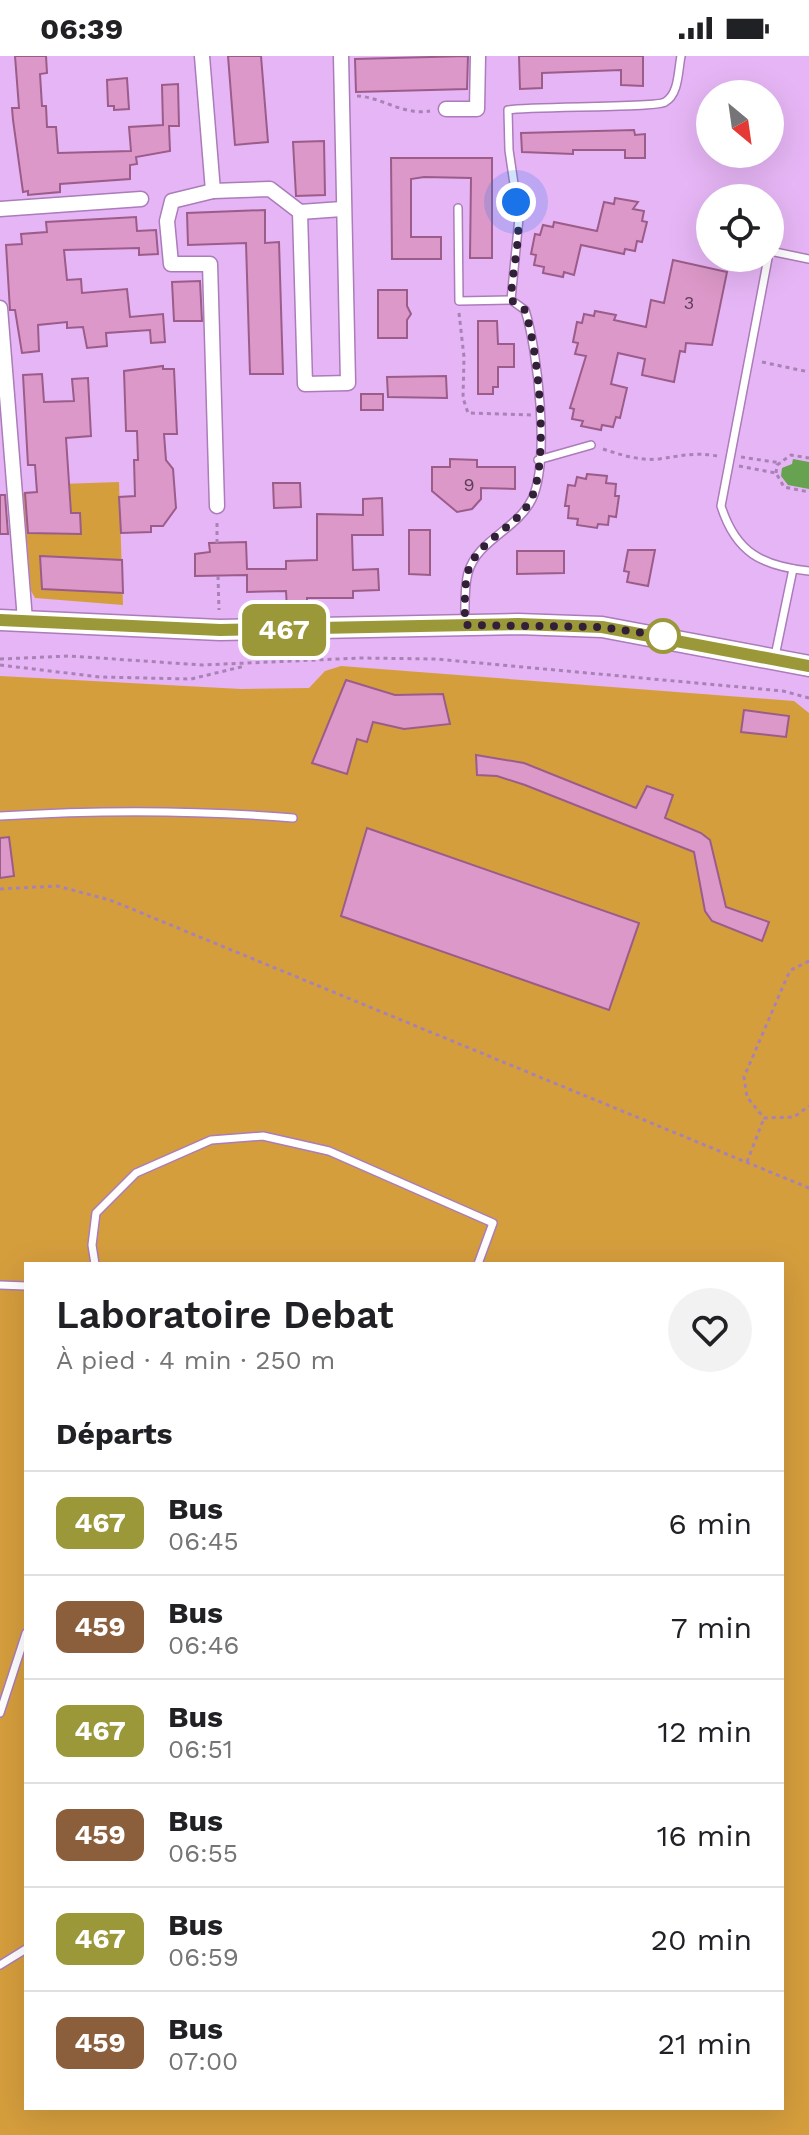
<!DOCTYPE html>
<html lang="fr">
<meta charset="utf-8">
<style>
:root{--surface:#fff;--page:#f2f2f2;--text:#202124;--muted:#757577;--line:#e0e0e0}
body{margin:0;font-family:"Work Sans",sans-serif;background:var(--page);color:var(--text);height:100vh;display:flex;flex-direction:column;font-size:30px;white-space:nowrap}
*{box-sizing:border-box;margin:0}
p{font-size:26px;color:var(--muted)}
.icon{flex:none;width:44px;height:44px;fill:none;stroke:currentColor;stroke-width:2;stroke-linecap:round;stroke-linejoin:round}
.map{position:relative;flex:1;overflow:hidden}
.panel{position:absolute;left:24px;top:1206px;width:760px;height:848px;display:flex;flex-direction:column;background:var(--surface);border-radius:0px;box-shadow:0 8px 32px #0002}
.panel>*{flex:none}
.badge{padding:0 16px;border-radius:12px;font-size:28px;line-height:52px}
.needle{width:52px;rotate:151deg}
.fabs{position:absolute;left:696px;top:24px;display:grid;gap:16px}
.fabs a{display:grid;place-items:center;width:88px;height:88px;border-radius:50%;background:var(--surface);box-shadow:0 8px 32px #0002;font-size:40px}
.you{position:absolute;width:40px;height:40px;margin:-20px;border:6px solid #fff;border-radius:50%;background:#1a73e8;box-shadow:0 0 0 12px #1a73e833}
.map>.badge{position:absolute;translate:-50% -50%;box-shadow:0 0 0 4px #fff}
h2{padding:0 32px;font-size:30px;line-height:72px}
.round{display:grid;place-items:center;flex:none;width:84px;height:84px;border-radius:42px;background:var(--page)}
.overview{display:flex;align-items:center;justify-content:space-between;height:136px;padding:0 32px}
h1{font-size:38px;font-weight:600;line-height:60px}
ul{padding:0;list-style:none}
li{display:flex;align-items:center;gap:24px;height:104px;padding:0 32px;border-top:2px solid var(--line)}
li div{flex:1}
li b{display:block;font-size:30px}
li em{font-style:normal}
li .badge{min-width:88px;font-weight:700;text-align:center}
.status{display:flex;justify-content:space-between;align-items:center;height:56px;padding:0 40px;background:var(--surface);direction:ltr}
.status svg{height:22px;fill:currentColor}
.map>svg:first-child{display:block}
.green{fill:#d59e3d;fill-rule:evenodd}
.water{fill:#66a24f}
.building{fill:#dc98c8;stroke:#9b5c8a;stroke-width:2}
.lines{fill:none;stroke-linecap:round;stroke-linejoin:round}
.lane-casing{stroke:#ab7cb9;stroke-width:10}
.street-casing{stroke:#ab7cb9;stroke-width:17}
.secondary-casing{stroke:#ab7cb9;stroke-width:23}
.path{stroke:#a982b5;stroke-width:3;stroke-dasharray:4 4;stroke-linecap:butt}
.lane{stroke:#fff;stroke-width:7}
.street{stroke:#fff;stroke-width:14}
.secondary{stroke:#fff;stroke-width:20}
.line-casing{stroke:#fff;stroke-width:18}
.line{stroke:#9b983a;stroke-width:12}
.walk{stroke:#321f38;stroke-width:8;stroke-dasharray:0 14.4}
.stop-dot{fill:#fff;stroke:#9b983a;stroke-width:4}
.labels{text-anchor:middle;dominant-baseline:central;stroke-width:7;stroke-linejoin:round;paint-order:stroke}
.number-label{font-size:18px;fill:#5c3d5c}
</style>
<div class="status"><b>06:39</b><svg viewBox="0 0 49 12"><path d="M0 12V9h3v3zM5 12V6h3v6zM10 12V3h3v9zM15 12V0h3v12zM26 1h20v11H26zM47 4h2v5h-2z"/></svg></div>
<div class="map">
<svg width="809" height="2079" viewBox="0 0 809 2079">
<rect width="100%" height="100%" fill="#e6b5f5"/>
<!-- green -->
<g class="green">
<polygon points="119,426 123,549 35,542 31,535 23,437 60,435 60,428"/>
<path d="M 341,610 L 794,645 L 809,657 L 809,2079 L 0,2079 L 0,620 L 241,633 L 309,632 L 325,615 ZM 26,1208 L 782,1208 L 782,2052 L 26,2052 Z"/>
</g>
<!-- water -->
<polygon class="water" points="793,403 809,406 809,433 788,429 781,420 782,412 792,408"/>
<!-- building -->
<g class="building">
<polygon points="15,0 46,0 47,17 40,18 42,50 46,50 47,71 56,71 58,97 131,95 129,71 163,69 162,29 178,28 179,70 169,70 170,95 136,101 137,108 130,109 130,123 60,128 60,136 28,139 28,135 23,136 13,64 12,52 19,52"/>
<polygon points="228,0 261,0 268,86 235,89"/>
<polygon points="468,0 467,33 356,36 355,3"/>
<polygon points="519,0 643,0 643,30 621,29 621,14 542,17 542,32 520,33"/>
<polygon points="127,22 129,53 114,54 114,50 108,50 107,24"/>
<polygon points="634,74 635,79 645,78 645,102 625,102 625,94 573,94 573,98 522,96 521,77"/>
<polygon points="324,85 325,139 296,140 293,86"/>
<polygon points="391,102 492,102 492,202 470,202 471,122 424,121 411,123 411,181 441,181 441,203 392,203"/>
<polygon points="615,142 638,146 633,153 644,155 642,165 647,166 642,186 637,185 635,195 625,193 624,198 581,189 574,219 564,216 563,221 543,217 544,211 534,209 536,199 531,198 535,178 540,179 543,169 553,171 554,166 597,175 604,146 614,148"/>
<polygon points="265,154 265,187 279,186 283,318 250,318 246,187 188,189 187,157"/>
<polygon points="136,161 137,175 156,174 158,198 139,199 139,192 64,194 67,224 81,223 82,237 127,233 130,261 163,258 165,286 151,287 150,274 106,277 107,290 87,292 83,271 67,272 67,266 38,269 39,295 22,297 15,254 10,254 6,189 22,188 21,178 47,176 46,166"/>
<polygon points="673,204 727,216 712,289 686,287 685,296 680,295 674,326 642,319 645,303 618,297 611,328 627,332 620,362 616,361 613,371 602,369 601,374 581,370 583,365 572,363 574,353 570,352 586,300 575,298 578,287 573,286 577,266 582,267 584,258 594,260 595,255 616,259 614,264 646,271 651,244 664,247"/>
<polygon points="200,225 202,265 174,265 172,226"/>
<polygon points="378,234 407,234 407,250 411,258 407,264 407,282 378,282"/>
<polygon points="478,265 497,265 498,288 514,288 514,311 498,311 498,331 493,331 493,338 478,338"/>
<polygon points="163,310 163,313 174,313 177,378 164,378 166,404 173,413 176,452 163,470 151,470 151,476 121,477 119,441 135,440 134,404 138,404 137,375 126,375 124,315"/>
<polygon points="42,318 44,346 74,345 72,323 88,322 91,380 66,382 71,457 80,457 81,478 28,477 25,437 37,436 35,409 28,409 23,319"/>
<polygon points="446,320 447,342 388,341 387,321"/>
<rect x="361" y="338" width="22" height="16"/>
<polygon points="450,403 477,404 477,411 515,411 515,433 481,432 481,443 472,453 457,456 432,435 432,411 450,411"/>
<polygon points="587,418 607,420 606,427 616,428 615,440 619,440 616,461 609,460 608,469 598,468 597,472 577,469 578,463 568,462 569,450 565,450 568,429 575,430 577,421 586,423"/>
<polygon points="273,427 300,427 301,451 274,452"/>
<polygon points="0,439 5,439 8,478 0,478"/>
<polygon points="382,442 383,479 352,479 353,514 378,513 379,534 353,535 353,542 307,542 307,553 287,553 286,535 247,536 247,519 195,520 195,498 210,496 209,487 246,486 247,513 286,513 286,505 317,504 317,458 363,459 363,443"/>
<polygon points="409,474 430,474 430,519 409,518"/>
<polygon points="628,494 655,494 648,530 627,526 629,516 624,515"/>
<polygon points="517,495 564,495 564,517 517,518"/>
<polygon points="40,500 122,504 123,537 42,533"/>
<polygon points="346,624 395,639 443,638 450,668 404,673 373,666 367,686 357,683 347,718 312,707"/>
<polygon points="744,654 789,660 786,681 741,676"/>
<polygon points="476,699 524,707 636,752 647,730 673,739 665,762 701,777 710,784 726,851 769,866 762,885 712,865 705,855 694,796 525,729 497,720 477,719"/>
<polygon points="367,772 639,867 609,954 341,860"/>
<polygon points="9,781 14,820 0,822 0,782"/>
</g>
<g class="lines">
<defs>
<g id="lane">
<polyline points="458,152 459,245 511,244"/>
<polyline points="770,195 809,203"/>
<path d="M 768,202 L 721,450 C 736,497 762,510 809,515"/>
<path d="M 511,244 L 519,162 L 509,94 L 508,54 C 533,50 656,52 665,46 C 679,38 678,15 681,0"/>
<polyline points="538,404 591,389"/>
<path d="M 465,567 C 465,551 464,532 468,517 C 477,484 517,474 532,443 C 550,405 538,295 525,254 L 511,244"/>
<polyline points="775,600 793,513"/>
<path d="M 0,760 C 98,754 195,754 293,762"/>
<polyline points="95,1208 92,1189 96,1157 136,1117 211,1084 263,1080 329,1095 493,1167 478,1208"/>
<polyline points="0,1229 26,1230"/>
<polyline points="0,1657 26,1577"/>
<polyline points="0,1909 26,1893"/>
</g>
<g id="street">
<polyline points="202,0 213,135 172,145 167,165 171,208 210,208 217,450"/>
<polyline points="446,53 477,53 478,0"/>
<polyline points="213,135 270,133 300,156 305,328 348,327 341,0"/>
<polyline points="0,153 141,143"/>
<polyline points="300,156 342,153"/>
<polyline points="0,252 25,564"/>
</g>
<polyline id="secondary" points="0,564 220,574 518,568 602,571 809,610"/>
</defs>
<!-- lane casing -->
<use href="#lane" class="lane-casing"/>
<!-- street casing -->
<use href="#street" class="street-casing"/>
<!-- secondary casing -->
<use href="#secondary" class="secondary-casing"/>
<!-- path -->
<g class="path">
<path d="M 357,40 C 382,41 404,60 430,55"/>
<polyline points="459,257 464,301 463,342 468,357 531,359"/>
<polyline points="762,306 809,316"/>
<path d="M 603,393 C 621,399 640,405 659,403 C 680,400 695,396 717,400"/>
<polyline points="741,401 781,407"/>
<polyline points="739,410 776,417 784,431 809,436"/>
<polyline points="776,417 777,409 791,399 809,402"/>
<polyline points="217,467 217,487"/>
<polyline points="218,520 219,554"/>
<polyline points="0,603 70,600 202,609 361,602 436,603 783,635 809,642"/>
<polyline points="0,609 100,621 191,623 245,610"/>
<polyline points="0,833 57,830 110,844 809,1132"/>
<polyline points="809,905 791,914 787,921 744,1021 747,1041 764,1062 794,1061 809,1050"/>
<polyline points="747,1106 764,1062"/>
</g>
<!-- lane -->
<use href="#lane" class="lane"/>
<!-- street -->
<use href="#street" class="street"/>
<!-- secondary -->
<use href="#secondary" class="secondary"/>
</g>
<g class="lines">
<defs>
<polyline id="line" points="0,564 220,574 518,568 602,571 809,610"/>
</defs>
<!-- line casing -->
<use href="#line" class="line-casing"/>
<!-- line -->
<use href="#line" class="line"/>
<!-- walk -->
<path class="walk" d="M 516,146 C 523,179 512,211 511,244 L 525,254 C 538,293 551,411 529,447 C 513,474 473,487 467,520 C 464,536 465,554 465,569 L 602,571 L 663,580"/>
</g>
<!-- markers -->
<circle class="stop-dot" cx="663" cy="580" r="16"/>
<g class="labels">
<!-- number labels -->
<g class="number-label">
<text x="689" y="246">3</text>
<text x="469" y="428">9</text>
</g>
</g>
</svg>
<div class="fabs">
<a><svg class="needle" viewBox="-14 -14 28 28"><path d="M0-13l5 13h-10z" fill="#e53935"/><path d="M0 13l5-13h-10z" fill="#757577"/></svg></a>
<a><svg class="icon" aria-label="locate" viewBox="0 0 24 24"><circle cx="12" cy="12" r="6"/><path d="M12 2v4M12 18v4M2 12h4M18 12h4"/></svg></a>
</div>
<div class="you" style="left:516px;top:146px"></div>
<b class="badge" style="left:284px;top:574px;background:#9b983a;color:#fff">467</b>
<section class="panel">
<div class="overview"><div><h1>Laboratoire Debat</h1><p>À pied · 4 min · 250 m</p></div><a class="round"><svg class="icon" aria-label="heart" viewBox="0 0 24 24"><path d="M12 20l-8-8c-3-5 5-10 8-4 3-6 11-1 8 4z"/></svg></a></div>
<h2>Départs</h2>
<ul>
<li><span class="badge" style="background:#9b983a;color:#fff">467</span><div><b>Bus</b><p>06:45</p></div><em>6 min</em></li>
<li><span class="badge" style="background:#8b5e3c;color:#fff">459</span><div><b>Bus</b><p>06:46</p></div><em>7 min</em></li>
<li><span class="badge" style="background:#9b983a;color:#fff">467</span><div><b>Bus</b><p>06:51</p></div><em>12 min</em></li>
<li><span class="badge" style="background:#8b5e3c;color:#fff">459</span><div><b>Bus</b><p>06:55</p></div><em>16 min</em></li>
<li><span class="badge" style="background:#9b983a;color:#fff">467</span><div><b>Bus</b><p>06:59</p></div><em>20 min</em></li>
<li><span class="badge" style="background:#8b5e3c;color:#fff">459</span><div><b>Bus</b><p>07:00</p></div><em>21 min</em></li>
</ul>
</section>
</div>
